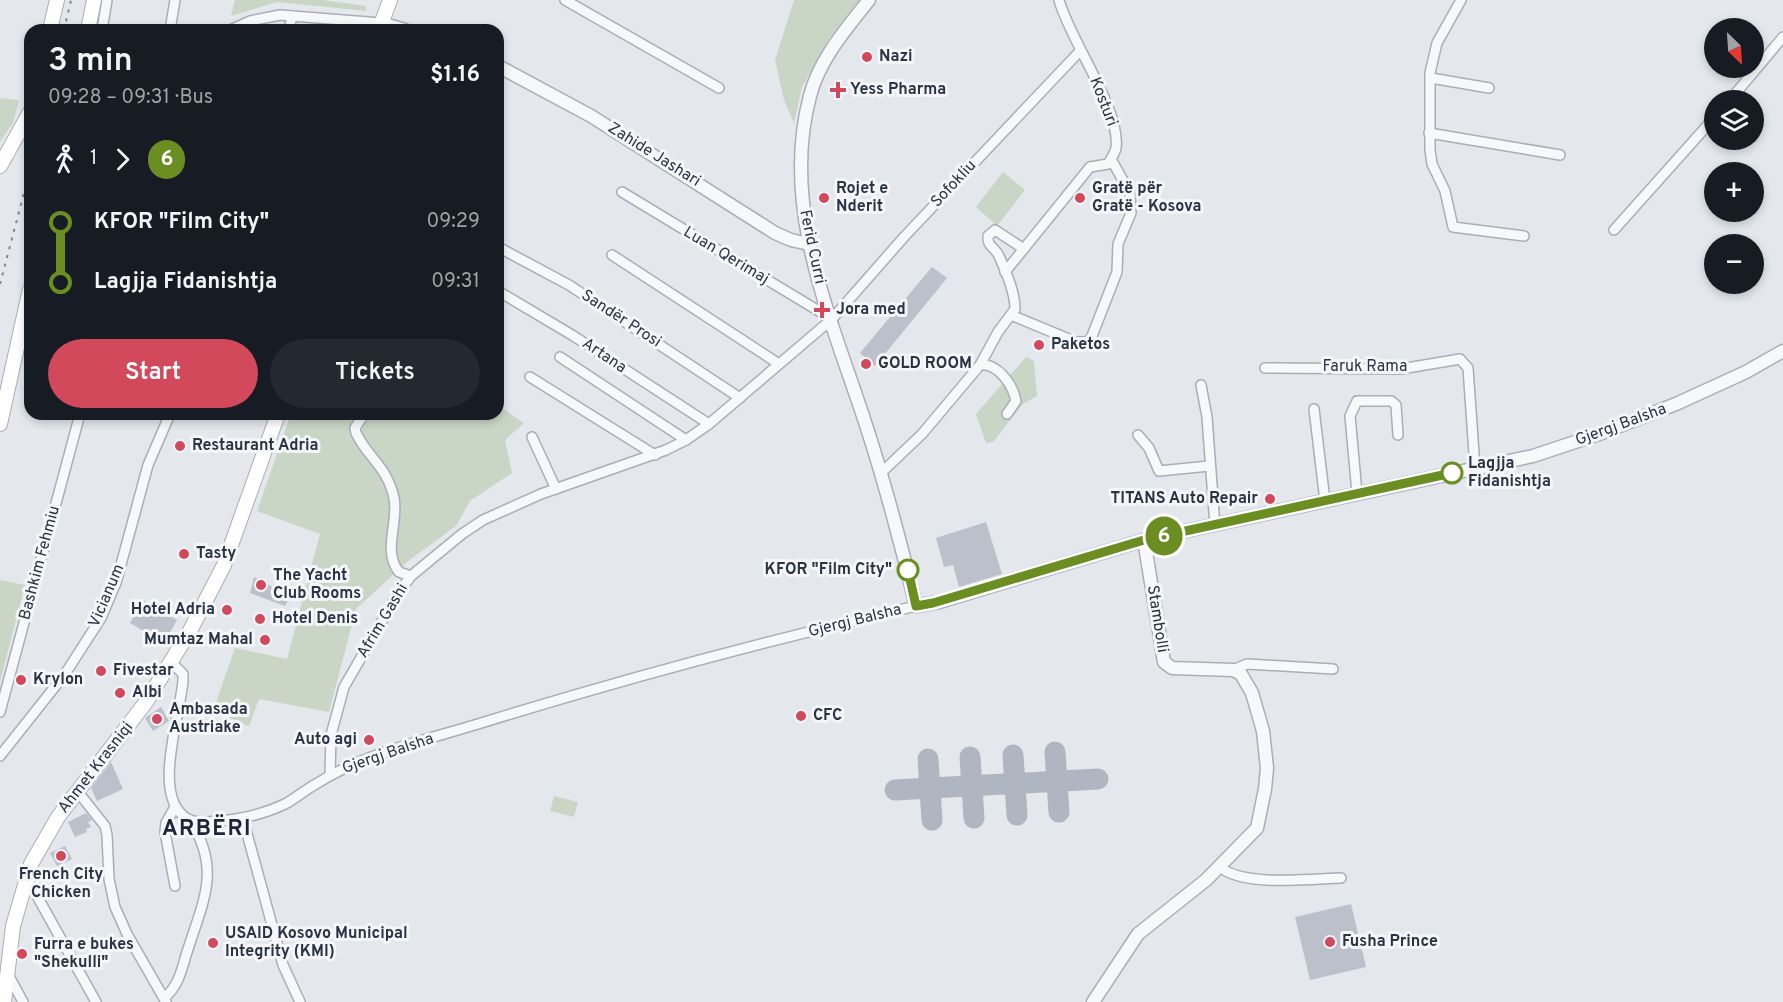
<!DOCTYPE html>
<meta charset="utf-8">
<style>
:root{--surface:#171b24;--page:#242831;--text:#f1f3f6;--muted:#9ea1a6;--accent:#d1495b}
body{margin:0;font-family:Overpass,sans-serif;background:var(--page);color:var(--text);height:100vh;display:flex;flex-direction:column;font-size:22px;white-space:nowrap}
*{box-sizing:border-box;margin:0}
p{font-size:20px;color:var(--muted)}
.icon{flex:none;width:33px;height:33px;fill:none;stroke:currentColor;stroke-width:2;stroke-linecap:round;stroke-linejoin:round}
.map{position:relative;flex:1;overflow:hidden}
.side{position:absolute;left:24px;top:24px;width:480px;height:396px;display:flex;flex-direction:column;background:var(--surface);border-radius:18px;box-shadow:0 3px 9px #0003}
.side>*{flex:none}
.badge{padding:0 12px;border-radius:20px;font-size:21px;line-height:39px}
.needle{width:39px;rotate:155deg}
.tools{position:absolute;left:1704px;top:18px;display:grid;gap:12px}
.tools a{display:grid;place-items:center;width:60px;height:60px;border-radius:50%;background:var(--surface);box-shadow:0 3px 9px #0003;font-size:30px}
.map>.badge{position:absolute;translate:-50% -50%;box-shadow:0 0 0 3px #fff}
.legs{display:flex;align-items:center;gap:9px;height:66px;padding:0 24px;font-size:20px}
.legs p{margin-inline-start:auto}
.summary{display:flex;align-items:center;justify-content:space-between;height:102px;padding:0 24px}
h1{font-size:33px;font-weight:600;line-height:45px}
.action{display:flex;gap:12px;margin-top:auto;padding:12px 24px}
.action a{flex:1;height:69px;border-radius:36px;background:var(--accent);color:#fff;font-size:24px;font-weight:600;line-height:69px;text-align:center}
.action a+a{background:var(--page);color:var(--text)}
ul{padding:0 24px;list-style:none}
li{display:flex;align-items:center;gap:21px;height:60px;font-size:22px}
li i{display:grid;place-items:center;width:9px;height:100%;margin:0 8px;background:currentColor}
li i::after{content:'';width:15px;height:15px;margin:-8px;border:4px solid;border-radius:50%;background:var(--surface)}
li p{margin-inline-start:auto}
li:first-child i{background:linear-gradient(#0000 50%,currentColor 0)}
li:last-child i{background:linear-gradient(currentColor 50%,#0000 0)}
.map>svg:first-child{display:block}
.green{fill:#c9d6c5}
.lines{fill:none;stroke-linecap:round;stroke-linejoin:round}
.taxiway{stroke:#b0b6c1;stroke-width:21}
.building{fill:#bbc0ca}
.minor-casing{stroke:#a9aeb7;stroke-width:12}
.tertiary-casing{stroke:#a9aeb7;stroke-width:15}
.secondary-casing{stroke:#a9aeb7;stroke-width:16}
.minor{stroke:#f7f8fa;stroke-width:9}
.tertiary{stroke:#f7f8fa;stroke-width:12}
.secondary{stroke:#fff;stroke-width:14}
.rail{stroke:#7d8696;stroke-width:2;stroke-dasharray:3 6;stroke-linecap:butt}
.line-1-casing{stroke:#fff;stroke-width:14}
.line-1{stroke:#6b8e23;stroke-width:9}
.poi-dot{fill:#d1495b;stroke:#f4f6f9;stroke-width:2}
.stop-1-dot{fill:#fff;stroke:#6b8e23;stroke-width:3}
.labels{text-anchor:middle;dominant-baseline:central;stroke-width:6;stroke-linejoin:round;paint-order:stroke}
.poi-label{font-size:16px;font-weight:bold;fill:#2b3445;stroke:#f4f6f9;text-anchor:start}
.street-label{font-size:16px;fill:#2b3445;stroke:#f4f6f9}
.stop-label{font-size:16px;font-weight:bold;fill:#2b3445;stroke:#f4f6f9;text-anchor:start}
.district-label{font-size:22px;font-weight:bold;letter-spacing:1.5px;fill:#1d2536;stroke:#f4f6f9}
</style>
<div class="map">
<svg width="1783" height="1002" viewBox="0 0 1783 1002">
<rect width="100%" height="100%" fill="#e4e7ec"/>
<!-- green -->
<g class="green">
<polygon points="235,0 323,0 366,6 366,11 277,2 231,16"/>
<polygon points="794,0 861,0 829,39 802,87 794,123 784,100 775,60"/>
<polygon points="0,98 19,100 13,123 0,142"/>
<polygon points="1003,172 1025,190 997,226 976,207"/>
<polygon points="1026,357 1034,361 1037,396 1023,404 993,442 986,443 976,414"/>
<polygon points="498,405 524,423 505,440 512,473 470,501 456,526 407,562 356,609 329,712 259,699 249,726 213,711 235,648 287,659 320,534 257,511 291,414 498,414"/>
<polygon points="0,580 25,585 0,682"/>
<polygon points="554,796 578,802 574,817 550,811"/>
</g>
<g class="lines">
<!-- taxiway -->
<g class="taxiway">
<polyline points="1055,752 1059,812"/>
<polyline points="1013,755 1017,815"/>
<polyline points="970,757 974,818"/>
<polyline points="928,759 932,820"/>
<polyline points="895,790 1098,779"/>
</g>
</g>
<!-- building -->
<g class="building">
<polygon points="932,267 947,278 875,366 860,353"/>
<polygon points="986,522 1002,574 959,587 953,565 944,567 936,538"/>
<polygon points="254,577 290,596 285,606 250,593"/>
<polygon points="143,600 177,620 164,643 130,623"/>
<polygon points="161,707 169,721 153,731 145,718"/>
<polygon points="111,762 123,789 97,801 91,788"/>
<polygon points="86,813 92,820 88,822 91,827 86,829 87,832 75,837 68,822"/>
<polygon points="65,846 72,859 57,866 50,853"/>
<polygon points="1351,904 1366,967 1310,980 1295,917"/>
</g>
<g class="lines">
<defs>
<g id="minor">
<polyline points="565,0 719,88"/>
<polyline points="1461,0 1437,43 1430,73 1430,150 1432,164 1445,191 1453,227 1524,236"/>
<polyline points="102,30 107,0"/>
<polyline points="170,30 175,0"/>
<polyline points="230,30 250,21 280,15 381,23"/>
<polyline points="289,30 292,16"/>
<polyline points="1431,78 1489,88"/>
<polyline points="1730,100 1783,37"/>
<polyline points="1429,133 1560,155"/>
<polyline points="622,192 832,319"/>
<polyline points="1614,230 1714,118"/>
<polyline points="498,247 569,285 740,398"/>
<polyline points="612,255 779,364"/>
<path d="M 1005,272 L 1090,167 L 1108,164 C 1111,159 1115,153 1116,148 C 1121,109 1070,41 1059,0"/>
<polyline points="498,291 572,335 709,424"/>
<polyline points="1011,315 1076,342 1088,342 1092,336 1117,272 1118,244 1131,213 1130,193 1111,159"/>
<polyline points="560,357 686,440"/>
<path d="M 980,365 L 998,332 L 1015,309 C 1015,292 1006,272 999,256 C 995,247 987,247 988,236 L 995,230 L 1024,249"/>
<polyline points="1265,368 1401,369 1460,359 1468,368 1475,468"/>
<polyline points="530,377 655,455"/>
<polyline points="1201,385 1207,417 1215,526"/>
<polyline points="1314,409 1325,501"/>
<path d="M 364,414 L 355,428 L 356,433 C 368,458 387,466 394,498 C 399,521 382,552 399,572 L 411,576"/>
<polyline points="1138,435 1149,448 1159,471 1209,466"/>
<polyline points="532,437 556,489"/>
<path d="M 881,473 L 922,434 L 980,365 C 998,363 1013,385 1016,401 L 1007,414"/>
<polyline points="1357,493 1350,416 1357,401 1391,401 1396,405 1398,435"/>
<path d="M 172,663 L 183,674 L 183,680 C 181,714 150,798 188,819 C 197,824 209,822 219,821 C 243,819 264,814 285,804 C 296,798 305,790 316,784 C 333,773 350,765 369,758 C 405,744 442,735 478,724 C 623,679 769,640 916,606"/>
<polyline points="1233,670 1247,664 1333,669"/>
<polyline points="0,712 80,414"/>
<polyline points="0,756 65,674 101,618 116,583 148,465 170,414"/>
<polyline points="330,775 331,735 344,687 399,592 411,576 462,534 483,520 541,494 666,450 686,440 709,424 832,319 904,237 1080,51"/>
<polyline points="78,792 105,826 107,835 109,879 115,907 127,934 166,1002"/>
<polyline points="243,819 283,965 300,1002"/>
<path d="M 1220,867 C 1243,887 1311,879 1341,878"/>
<polyline points="27,878 96,1002"/>
<polyline points="175,886 165,832 166,823 175,807"/>
<polyline points="8,974 23,1002"/>
<path d="M 164,998 C 180,985 182,967 188,949 C 204,899 221,869 190,820"/>
</g>
<g id="tertiary">
<path d="M 869,0 C 846,29 819,60 810,96 C 780,207 831,318 865,422 C 885,483 901,544 916,606 L 939,602 L 1144,540 L 1533,456 L 1599,434 L 1676,404 L 1746,372 L 1783,351"/>
<polyline points="381,23 405,30"/>
<polyline points="498,66 591,116 775,233 791,240 809,244"/>
<polyline points="1093,1002 1138,934 1206,880 1257,828 1265,789 1267,768 1263,731 1252,693 1241,674 1233,670 1172,668 1164,662 1144,540"/>
</g>
<g id="secondary">
<polyline points="50,30 57,0"/>
<polyline points="88,30 94,0"/>
<polyline points="379,30 390,0"/>
<polyline points="0,166 30,112"/>
<polyline points="0,424 30,289"/>
<polyline points="4,1002 13,926 31,864 58,817 146,702 191,629 224,565 278,414"/>
</g>
</defs>
<!-- minor casing -->
<use href="#minor" class="minor-casing"/>
<!-- tertiary casing -->
<use href="#tertiary" class="tertiary-casing"/>
<!-- secondary casing -->
<use href="#secondary" class="secondary-casing"/>
<!-- minor -->
<use href="#minor" class="minor"/>
<!-- tertiary -->
<use href="#tertiary" class="tertiary"/>
<!-- secondary -->
<use href="#secondary" class="secondary"/>
<!-- rail -->
<g class="rail">
<polyline points="64,30 71,0"/>
<polyline points="0,284 30,170"/>
</g>
</g>
<g class="lines">
<defs>
<polyline id="line-1" points="908,570 916,606 933,603 1144,540 1452,473"/>
</defs>
<!-- line-1 casing -->
<use href="#line-1" class="line-1-casing"/>
<!-- line-1 -->
<use href="#line-1" class="line-1"/>
</g>
<!-- markers -->
<g class="poi-dot">
<circle cx="867" cy="57" r="6"/>
<path d="M835 81h6v6h6v6h-6v6h-6v-6h-6v-6h6z"/>
<circle cx="824" cy="198" r="6"/>
<circle cx="1080" cy="198" r="6"/>
<path d="M819 301h6v6h6v6h-6v6h-6v-6h-6v-6h6z"/>
<circle cx="1039" cy="345" r="6"/>
<circle cx="866" cy="364" r="6"/>
<circle cx="180" cy="446" r="6"/>
<circle cx="1270" cy="499" r="6"/>
<circle cx="184" cy="554" r="6"/>
<circle cx="261" cy="585" r="6"/>
<circle cx="227" cy="610" r="6"/>
<circle cx="260" cy="619" r="6"/>
<circle cx="265" cy="640" r="6"/>
<circle cx="101" cy="671" r="6"/>
<circle cx="21" cy="680" r="6"/>
<circle cx="120" cy="693" r="6"/>
<circle cx="801" cy="716" r="6"/>
<circle cx="157" cy="719" r="6"/>
<circle cx="369" cy="740" r="6"/>
<circle cx="61" cy="856" r="6"/>
<circle cx="1330" cy="942" r="6"/>
<circle cx="213" cy="943" r="6"/>
<circle cx="22" cy="954" r="6"/>
</g>
<g class="stop-1-dot">
<circle cx="1452" cy="473" r="10"/>
<circle cx="908" cy="570" r="10"/>
</g>
<g class="labels">
<!-- poi labels -->
<g class="poi-label">
<text x="879" y="57">Nazi</text>
<text x="850" y="90">Yess Pharma</text>
<text x="836" y="189">Rojet e<tspan x="836" dy="18">Nderit</tspan></text>
<text x="1092" y="189">Gratë për<tspan x="1092" dy="18">Gratë - Kosova</tspan></text>
<text x="836" y="310">Jora med</text>
<text x="1051" y="345">Paketos</text>
<text x="878" y="364">GOLD ROOM</text>
<text x="192" y="446">Restaurant Adria</text>
<text x="1258" y="499" text-anchor="end">TITANS Auto Repair</text>
<text x="196" y="554">Tasty</text>
<text x="273" y="576">The Yacht<tspan x="273" dy="18">Club Rooms</tspan></text>
<text x="215" y="610" text-anchor="end">Hotel Adria</text>
<text x="272" y="619">Hotel Denis</text>
<text x="253" y="640" text-anchor="end">Mumtaz Mahal</text>
<text x="113" y="671">Fivestar</text>
<text x="33" y="680">Krylon</text>
<text x="132" y="693">Albi</text>
<text x="169" y="710">Ambasada<tspan x="169" dy="18">Austriake</tspan></text>
<text x="813" y="716">CFC</text>
<text x="357" y="740" text-anchor="end">Auto agi</text>
<text x="61" y="875" text-anchor="middle">French City<tspan x="61" dy="18">Chicken</tspan></text>
<text x="225" y="934">USAID Kosovo Municipal<tspan x="225" dy="18">Integrity (KMI)</tspan></text>
<text x="1342" y="942">Fusha Prince</text>
<text x="34" y="945">Furra e bukes<tspan x="34" dy="18">"Shekulli"</tspan></text>
</g>
<!-- street labels -->
<g class="street-label">
<text transform="translate(1103 102) rotate(69)">Kosturi</text>
<text transform="translate(654 155) rotate(32)">Zahide Jashari</text>
<text transform="translate(954 184) rotate(-47)">Sofokliu</text>
<text transform="translate(812 247) rotate(78)">Ferid Curri</text>
<text transform="translate(726 256) rotate(31)">Luan Qerimaj</text>
<text transform="translate(621 319) rotate(33)">Sandër Prosi</text>
<text transform="translate(604 356) rotate(34)">Artana</text>
<text x="1365" y="367">Faruk Rama</text>
<text transform="translate(1621 425) rotate(-20)">Gjergj Balsha</text>
<text transform="translate(40 563) rotate(-75)">Bashkim Fehmiu</text>
<text transform="translate(107 596) rotate(-67)">Vicianum</text>
<text transform="translate(1157 619) rotate(81)">Stambolli</text>
<text transform="translate(383 621) rotate(-59)">Afrim Gashi</text>
<text transform="translate(855 621) rotate(-14)">Gjergj Balsha</text>
<text transform="translate(388 754) rotate(-19)">Gjergj Balsha</text>
<text transform="translate(96 768) rotate(-52)">Ahmet Krasniqi</text>
</g>
<!-- stop labels -->
<g class="stop-label">
<text x="1468" y="464">Lagjja<tspan x="1468" dy="18">Fidanishtja</tspan></text>
<text x="892" y="570" text-anchor="end">KFOR "Film City"</text>
</g>
<!-- district labels -->
<g class="district-label">
<text x="207" y="829">ARBËRI</text>
</g>
</g>
</svg>
<div class="tools">
<a><svg class="needle" viewBox="-14 -14 28 28"><path d="M0-13l5 13h-10z" fill="#e53935"/><path d="M0 13l5-13h-10z" fill="#9ea1a6"/></svg></a>
<a><svg class="icon" aria-label="layers" viewBox="0 0 24 24"><path d="M12 4l9 5-9 5-9-5zM3 14l9 5 9-5"/></svg></a>
<a>+</a>
<a>−</a>
</div>
<b class="badge" style="left:1164px;top:536px;background:#6b8e23;color:#fff">6</b>
<section class="side">
<div class="summary"><div><h1>3 min</h1><p>09:28 – 09:31 · Bus</p></div><b>$1.16</b></div>
<div class="legs"><svg class="icon" aria-label="walk" viewBox="0 0 24 24"><circle cx="13" cy="4" r="2"/><path d="M13 8l-2 6 4 7M11 14l-3 7M7 12l3-4h3l4 4"/></svg>1<svg class="icon" aria-label="forward" viewBox="0 0 24 24"><path d="M9 5l7 7-7 7"/></svg><b class="badge" style="background:#6b8e23;color:#fff">6</b></div>
<ul>
<li><i style="color:#6b8e23"></i><b>KFOR &quot;Film City&quot;</b><p>09:29</p></li>
<li><i style="color:#6b8e23"></i><b>Lagjja Fidanishtja</b><p>09:31</p></li>
</ul>
<div class="action"><a>Start</a><a>Tickets</a></div>
</section>
</div>
